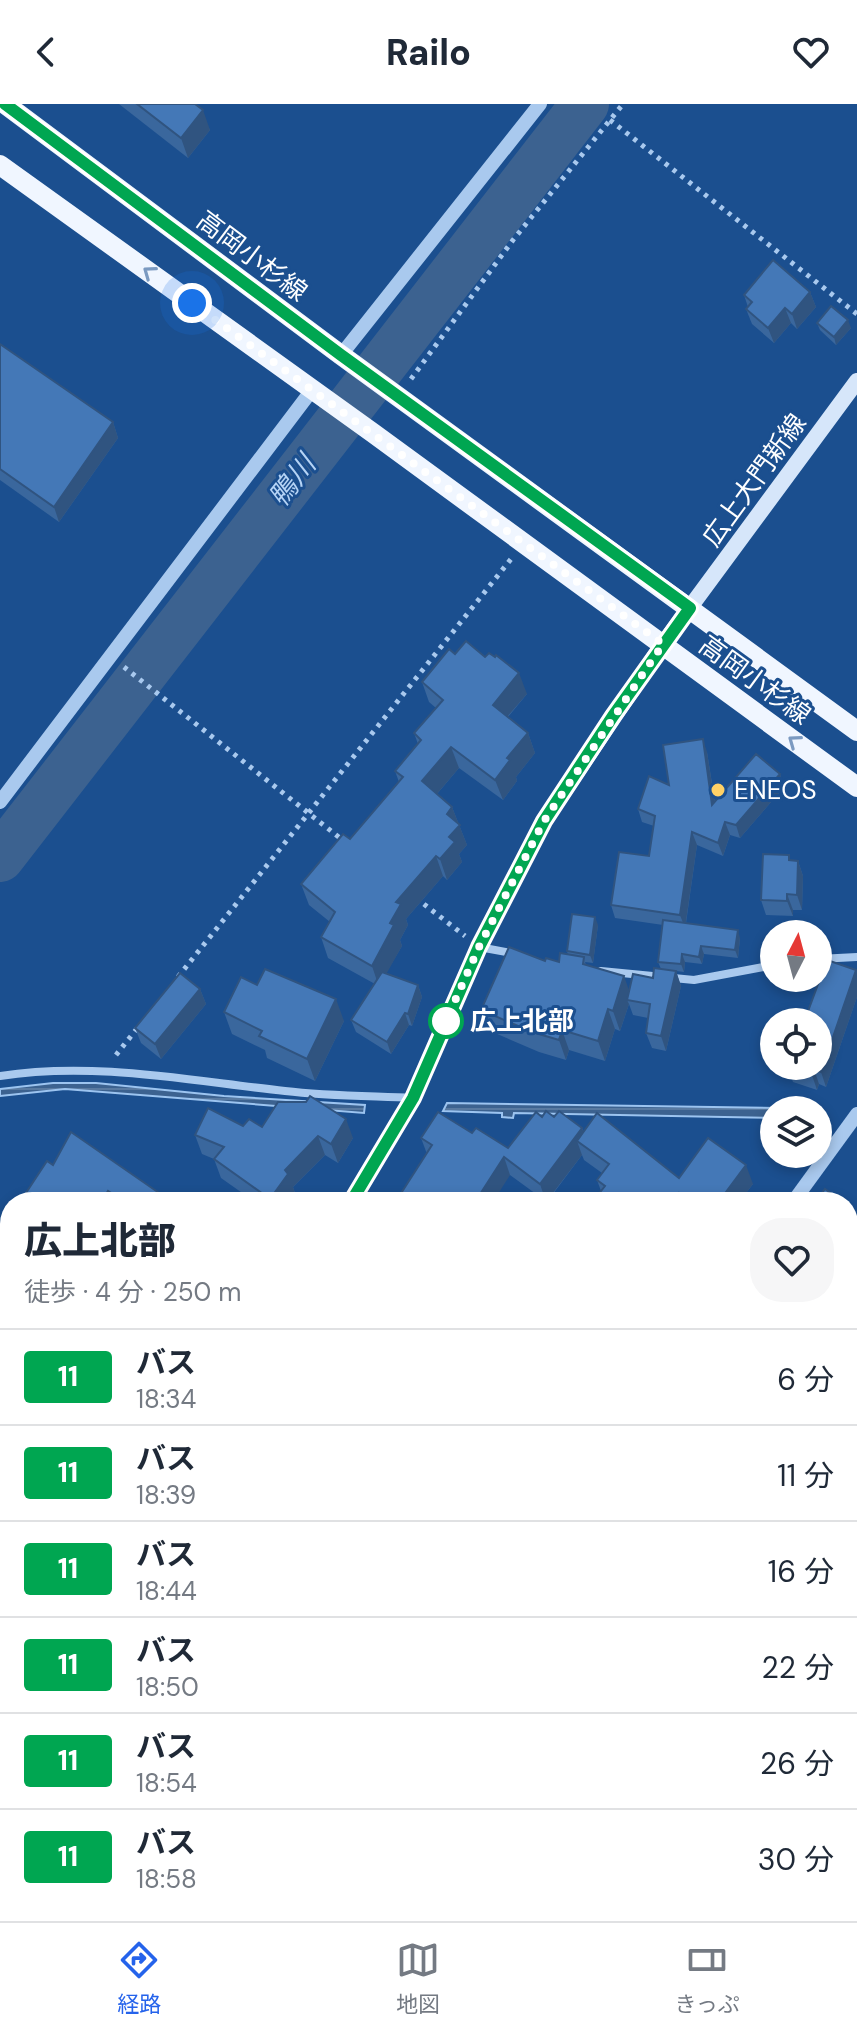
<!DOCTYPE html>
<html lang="ja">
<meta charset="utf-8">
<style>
:root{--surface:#fff;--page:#f6f6f7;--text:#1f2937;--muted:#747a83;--line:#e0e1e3;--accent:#2563eb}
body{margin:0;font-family:"DM Sans","Noto Sans JP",sans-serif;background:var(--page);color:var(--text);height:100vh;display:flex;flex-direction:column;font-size:30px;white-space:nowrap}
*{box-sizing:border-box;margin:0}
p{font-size:26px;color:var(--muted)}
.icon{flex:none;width:44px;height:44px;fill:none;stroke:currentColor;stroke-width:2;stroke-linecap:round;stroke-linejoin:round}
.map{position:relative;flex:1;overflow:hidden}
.drawer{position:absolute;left:0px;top:1088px;width:858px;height:730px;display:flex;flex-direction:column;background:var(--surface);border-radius:32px 32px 0 0;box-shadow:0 4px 12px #0003}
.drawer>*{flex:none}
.badge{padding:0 16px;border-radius:6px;font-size:28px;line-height:52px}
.needle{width:52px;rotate:6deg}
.controls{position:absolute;left:760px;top:816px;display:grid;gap:16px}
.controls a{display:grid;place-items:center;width:72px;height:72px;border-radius:50%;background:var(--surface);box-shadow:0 4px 12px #0003;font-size:40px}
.you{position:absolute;width:40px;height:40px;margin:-20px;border:6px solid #fff;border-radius:50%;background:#1a73e8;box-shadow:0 0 0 12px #1a73e833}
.map>.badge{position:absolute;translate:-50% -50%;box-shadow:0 0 0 4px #fff}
.round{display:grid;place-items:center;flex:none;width:84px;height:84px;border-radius:32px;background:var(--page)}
.summary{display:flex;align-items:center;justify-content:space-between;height:136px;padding:0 24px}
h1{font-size:38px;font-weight:800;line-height:60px}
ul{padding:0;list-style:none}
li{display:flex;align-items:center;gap:24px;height:96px;padding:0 24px;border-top:2px solid var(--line)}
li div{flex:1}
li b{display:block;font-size:30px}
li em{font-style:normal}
li .badge{min-width:88px;font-weight:700;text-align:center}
header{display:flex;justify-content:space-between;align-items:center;height:104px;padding:0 24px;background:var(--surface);font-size:36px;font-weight:800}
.menu{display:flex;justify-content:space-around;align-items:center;height:112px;border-top:2px solid var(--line);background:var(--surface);font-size:22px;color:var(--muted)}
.menu a{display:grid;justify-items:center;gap:4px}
.menu .current{color:var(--accent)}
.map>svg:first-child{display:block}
.water{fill:url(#water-rules);stroke:#9cc4f0;stroke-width:2}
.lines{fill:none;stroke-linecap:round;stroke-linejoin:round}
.river{stroke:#3c6290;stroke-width:48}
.path{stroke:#a9c9ee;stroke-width:5;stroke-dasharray:4 6;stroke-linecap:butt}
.service{stroke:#a9c9ee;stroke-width:6}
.minor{stroke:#a9c9ee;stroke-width:8}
.tertiary{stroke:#a9c9ee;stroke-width:14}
.secondary{stroke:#d6e6fa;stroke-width:16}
.primary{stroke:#f0f6ff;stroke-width:20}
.wall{fill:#3a679d}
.shaded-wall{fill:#305480}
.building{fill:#4478b7;stroke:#305480;stroke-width:2}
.oneway{stroke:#7b9ac1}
.line-casing{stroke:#fff;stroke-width:18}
.line{stroke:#00a651;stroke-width:12}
.walk{stroke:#fff;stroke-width:8;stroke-dasharray:0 14.4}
.poi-dot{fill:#ffd166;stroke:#1b4f8f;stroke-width:3}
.stop-dot{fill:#fff;stroke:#00a651;stroke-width:4}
.labels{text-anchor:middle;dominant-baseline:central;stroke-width:6;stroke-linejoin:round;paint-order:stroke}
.street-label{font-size:26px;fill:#fff;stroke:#1b4f8f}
.poi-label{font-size:26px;fill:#fff;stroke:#1b4f8f;text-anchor:start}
.stop-label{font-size:26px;font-weight:bold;fill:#fff;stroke:#1b4f8f;text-anchor:start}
.water-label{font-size:28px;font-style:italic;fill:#b5d3f5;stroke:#1b4f8f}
</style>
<header><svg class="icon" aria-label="back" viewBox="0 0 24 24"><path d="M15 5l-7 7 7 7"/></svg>Railo<svg class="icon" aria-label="heart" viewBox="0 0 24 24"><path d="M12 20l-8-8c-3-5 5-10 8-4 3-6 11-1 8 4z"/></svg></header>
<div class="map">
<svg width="857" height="1817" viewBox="0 0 857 1817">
<defs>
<pattern id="water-rules" width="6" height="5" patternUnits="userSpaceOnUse" patternTransform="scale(2)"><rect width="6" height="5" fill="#3c6290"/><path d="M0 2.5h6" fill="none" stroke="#597aa1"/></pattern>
</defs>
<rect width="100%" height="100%" fill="#1b4f8f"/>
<!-- water -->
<g class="water">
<polygon points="53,979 96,979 224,992 365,1001 364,1009 65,985 0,992 0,985"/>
<polygon points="447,999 776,1004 774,1014 514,1009 513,1014 502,1013 502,1009 443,1007"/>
<polygon points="857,1262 857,1352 848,1412 848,1339 854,1299 851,1295"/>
</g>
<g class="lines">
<!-- river -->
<polyline class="river" points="0,754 585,0"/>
<!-- path -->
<g class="path">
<polyline points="610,16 857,210"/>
<polyline points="411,275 513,136 623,0"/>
<polyline points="124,563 345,738"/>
<polyline points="416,794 465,832"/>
<polyline points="178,873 511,455"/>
<polyline points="116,951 139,922"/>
<polyline points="848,1575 857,1517"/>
</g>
<!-- service -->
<polyline class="service" points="44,1817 51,1808"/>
<!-- minor -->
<g class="minor">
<polyline points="479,843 517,850"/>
<polyline points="818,855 857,853"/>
<polyline points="601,867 694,876 774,861"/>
<path d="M 0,972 C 94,957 191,977 285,987 C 327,992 370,992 413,994"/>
<polyline points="848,1220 857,1226"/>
<polyline points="848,1624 857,1628"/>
<polyline points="532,1808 544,1817"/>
<polyline points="151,1817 157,1808"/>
<polyline points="655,1817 662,1808"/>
</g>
<!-- tertiary -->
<g class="tertiary">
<polyline points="341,251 540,0"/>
<polyline points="0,698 312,286"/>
<polyline points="793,1098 857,1010"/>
<polyline points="0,1492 10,1499"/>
<polyline points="280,1817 286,1808"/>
</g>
<!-- secondary -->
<g class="secondary">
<polyline points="351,1098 413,994 479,843 544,717 663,540 857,277"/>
<polyline points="0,1549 10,1537"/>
</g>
<!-- primary -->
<g class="primary">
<polyline points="5,0 341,251 857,627"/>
<polyline points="0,61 373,329 857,683"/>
</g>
</g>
<!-- wall -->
<g class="wall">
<polygon points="119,0 195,0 210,26 188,54"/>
<polygon points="810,188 816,203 797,225 791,219 774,239 752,220 746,205 748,203 744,191"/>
<polygon points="817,219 851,224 836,241 820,226"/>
<polygon points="0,240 113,318 118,334 59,418 0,376"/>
<polygon points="455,550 527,590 508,613 528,629 535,649 516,673 517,677 503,696 459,664 437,690 452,703 467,741 459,750 462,758 447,776 443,772 406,815 408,821 400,836 402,842 386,869 418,881 422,893 412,922 409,921 391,950 356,928 351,916 375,880 328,854 321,833 330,818 309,801 301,780 350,735 399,678 395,667 418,640 414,629 436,604 429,598 422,578"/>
<polygon points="707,648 715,698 780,670 784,683 740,734 730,731 723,752 697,741 686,819 740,834 738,854 704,850 702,860 685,858 684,868 676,867 681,882 666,947 652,944 646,929 648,914 633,911 629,900 620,927 615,925 605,957 569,946 566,956 539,948 488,926 481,906 545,857 559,858 568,851 567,847 598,821 593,859 585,858 586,861 629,886 653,874 661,865 658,858 663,821 615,814 611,801 649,752 654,722 642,718 638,705 669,681"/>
<polygon points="791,756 798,757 803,772 802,806 793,806 793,812 766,811 761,796"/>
<polygon points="856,866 857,869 857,893 826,983 819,980 817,986 793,978 787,963"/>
<polygon points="257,881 344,917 315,977 267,954 265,946 232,930 224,908"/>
<polygon points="200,885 206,900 161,955 141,939 135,924"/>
<polygon points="542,1013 554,1013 582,1024 584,1028 679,1074 753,1080 739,1098 595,1098 594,1096 601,1087 597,1076 602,1069 584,1056 582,1051 547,1098 510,1071 396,1097 427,1050 421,1034 472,1029 508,1044"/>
<polygon points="243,1022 262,1023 353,1034 338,1059 325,1051 293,1083 295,1089 288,1098 255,1098 221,1074 214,1055 202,1050 195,1031"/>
<polygon points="53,1061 165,1098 20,1098"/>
<polygon points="10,1114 10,1250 0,1245 0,1133"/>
</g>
<!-- shaded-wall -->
<g class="shaded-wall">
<polygon points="203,6 210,26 188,54 181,34"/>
<polygon points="810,188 816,203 797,225 792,210"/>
<polygon points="785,204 791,219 774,239 768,224"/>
<polygon points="848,216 851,224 836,241 834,233"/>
<polygon points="113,318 118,334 59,418 54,403"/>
<polygon points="519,569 527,590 500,621 493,601"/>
<polygon points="528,629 535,649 516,673 517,677 503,696 495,676 507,654"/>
<polygon points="703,635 707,648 717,713 712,701"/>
<polygon points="451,643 459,664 430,698 422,677"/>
<polygon points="780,670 784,683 740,734 736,721"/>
<polygon points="452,703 467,741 459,750 462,758 447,776 440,755 447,710"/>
<polygon points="725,718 730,731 723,752 718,739"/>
<polygon points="692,728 697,741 685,824 680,811"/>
<polygon points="436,752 443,772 406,815 408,821 400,836 402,842 379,883 372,862 396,798"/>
<polygon points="798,757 803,772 802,806 797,791"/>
<polygon points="787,790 793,806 793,812 787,797"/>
<polygon points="595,813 598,821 593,859 590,851"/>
<polygon points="738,826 740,834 738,854 735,846"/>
<polygon points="701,842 704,850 702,860 699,853"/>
<polygon points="682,850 685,858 684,868 681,860"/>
<polygon points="856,866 857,869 857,893 826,983 821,968"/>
<polygon points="676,867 681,882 666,947 661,932"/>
<polygon points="624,872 631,892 627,896 629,900 620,927 613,907"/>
<polygon points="418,881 422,893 412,922 408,910"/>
<polygon points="200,885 206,900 161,955 155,940"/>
<polygon points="336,895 344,917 315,977 307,955"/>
<polygon points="608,905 615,925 605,957 598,937"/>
<polygon points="405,909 409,921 391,950 387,938"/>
<polygon points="562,926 569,946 566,956 559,936"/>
<polygon points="814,965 819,980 817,986 812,971"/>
<polygon points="346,1015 353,1034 338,1059 331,1040"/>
<polygon points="582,1024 589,1043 577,1037 582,1051 546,1098 540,1080"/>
<polygon points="318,1032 325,1051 293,1083 295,1089 288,1098 271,1098 270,1095 285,1066"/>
<polygon points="504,1053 510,1071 493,1098 475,1098"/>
<polygon points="746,1061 753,1080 739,1098 725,1098 723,1092"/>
<polygon points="108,1087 112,1098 101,1098"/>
<polygon points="679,1089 682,1098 672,1098"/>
<polygon points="162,1091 165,1098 158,1098"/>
<polygon points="849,1102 855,1117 848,1126 848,1103"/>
</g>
<!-- building -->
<g class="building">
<polygon points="137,0 195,0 203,6 181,34"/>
<polygon points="773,156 810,188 792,210 785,204 768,224 746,205 752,198 744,191"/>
<polygon points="831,202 848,216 834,233 817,219"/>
<polygon points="0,240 113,318 54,403 0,365"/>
<polygon points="466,537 485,553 489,549 495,553 496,551 519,569 493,601 528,629 507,654 510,656 495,676 451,643 422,677 452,703 447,710 460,721 449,733 455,738 440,755 436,752 396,798 401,800 390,819 394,821 372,862 321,833 335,808 301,780 343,730 350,735 403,673 395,667 421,636 414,629 443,596 422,578 449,545 455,550"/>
<polygon points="703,635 712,701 756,650 780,670 736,721 725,718 718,739 692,728 680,811 611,801 619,748 649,752 655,712 638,705 649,672 669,681 663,641"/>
<polygon points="763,750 789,751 789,756 798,757 797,791 787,790 787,797 761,796"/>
<polygon points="572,810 595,813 590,851 567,847"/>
<polygon points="663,816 738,826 735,846 701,842 699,853 682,850 681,860 658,858"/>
<polygon points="509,843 545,857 546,854 559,858 560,849 584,853 583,860 624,872 613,907 608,905 598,937 562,926 559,936 532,928 481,906"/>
<polygon points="827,856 856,866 821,968 814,965 812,971 787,963 788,962 818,962 818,918 804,918"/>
<polygon points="654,864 676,867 661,932 646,929 650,900 627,896 633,870 653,874"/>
<polygon points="265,865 336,895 307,955 259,932 262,927 224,908 241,873 257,881"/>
<polygon points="382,868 418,881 408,910 405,909 387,938 351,916"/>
<polygon points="180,869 200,885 155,940 135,924"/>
<polygon points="310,992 346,1015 331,1040 318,1032 285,1066 288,1070 270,1095 214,1055 224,1043 195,1031 208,1004 243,1022 249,1015 262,1023 278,998 306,998"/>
<polygon points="546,1007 554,1013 559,1007 582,1024 540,1080 504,1053 475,1098 385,1098 389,1092 396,1097 432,1041 421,1034 438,1008 472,1029 476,1024 508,1044 536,1008 542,1013"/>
<polygon points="597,1009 679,1074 708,1034 746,1061 723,1092 731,1098 691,1098 679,1089 672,1098 596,1098 594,1096 605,1082 597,1076 609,1060 577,1037"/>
<polygon points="71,1028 162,1091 158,1098 135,1098 126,1092 123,1097 108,1087 101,1098 20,1098 47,1057 53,1061"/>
<polygon points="825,1085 843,1098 815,1098"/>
<polygon points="10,1114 10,1234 0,1229 0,1133"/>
</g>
<!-- one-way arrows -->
<defs><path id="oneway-chevron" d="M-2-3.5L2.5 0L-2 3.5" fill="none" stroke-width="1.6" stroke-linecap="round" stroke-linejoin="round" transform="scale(2)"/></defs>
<g class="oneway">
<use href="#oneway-chevron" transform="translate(149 168) rotate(-144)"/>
<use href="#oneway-chevron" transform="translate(794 637) rotate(-144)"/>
</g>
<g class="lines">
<defs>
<polyline id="line" points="5,0 341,251 690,504 613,612 544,717 479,843 413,994 351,1098"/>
</defs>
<!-- line casing -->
<use href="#line" class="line-casing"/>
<!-- line -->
<use href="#line" class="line"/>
<!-- walk -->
<polyline class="walk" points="192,199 663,540 544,717 479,843 446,917"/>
</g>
<!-- markers -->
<circle class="poi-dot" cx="718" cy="686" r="8"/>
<circle class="stop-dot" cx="446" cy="917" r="16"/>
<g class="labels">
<!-- street labels -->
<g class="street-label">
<text transform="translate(252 152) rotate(37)">高岡小杉線</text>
<text transform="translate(754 376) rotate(-54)">広上大門新線</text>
<text transform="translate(755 576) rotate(36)">高岡小杉線</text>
</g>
<!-- poi labels -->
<g class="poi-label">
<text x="734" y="686">ENEOS</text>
</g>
<!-- stop labels -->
<g class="stop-label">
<text x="470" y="917">広上北部</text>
</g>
<!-- water labels -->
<g class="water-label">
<text transform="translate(292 377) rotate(-52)">鴨川</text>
</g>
</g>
</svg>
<div class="controls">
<a><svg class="needle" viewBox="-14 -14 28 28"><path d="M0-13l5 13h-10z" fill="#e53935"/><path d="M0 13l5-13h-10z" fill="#747a83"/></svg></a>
<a><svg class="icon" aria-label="locate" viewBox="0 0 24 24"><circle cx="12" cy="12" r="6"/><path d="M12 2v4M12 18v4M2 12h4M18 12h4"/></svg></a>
<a><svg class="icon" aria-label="layers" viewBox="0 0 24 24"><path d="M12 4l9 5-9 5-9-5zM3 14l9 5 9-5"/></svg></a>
</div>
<div class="you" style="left:192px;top:199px"></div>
<section class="drawer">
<div class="summary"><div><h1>広上北部</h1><p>徒歩 · 4 分 · 250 m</p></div><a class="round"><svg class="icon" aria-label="heart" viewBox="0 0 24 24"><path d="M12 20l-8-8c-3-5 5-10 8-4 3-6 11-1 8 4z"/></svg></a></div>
<ul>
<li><span class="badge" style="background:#00a651;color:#fff">11</span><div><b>バス</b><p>18:34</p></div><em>6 分</em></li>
<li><span class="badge" style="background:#00a651;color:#fff">11</span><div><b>バス</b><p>18:39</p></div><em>11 分</em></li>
<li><span class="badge" style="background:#00a651;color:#fff">11</span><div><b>バス</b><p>18:44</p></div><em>16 分</em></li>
<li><span class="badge" style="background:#00a651;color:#fff">11</span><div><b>バス</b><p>18:50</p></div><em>22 分</em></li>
<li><span class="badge" style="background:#00a651;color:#fff">11</span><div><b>バス</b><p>18:54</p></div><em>26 分</em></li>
<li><span class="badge" style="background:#00a651;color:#fff">11</span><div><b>バス</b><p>18:58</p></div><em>30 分</em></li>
</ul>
</section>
</div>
<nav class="menu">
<a class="current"><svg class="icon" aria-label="directions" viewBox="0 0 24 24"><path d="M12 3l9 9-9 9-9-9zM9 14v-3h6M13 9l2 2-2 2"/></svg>経路</a>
<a><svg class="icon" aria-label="map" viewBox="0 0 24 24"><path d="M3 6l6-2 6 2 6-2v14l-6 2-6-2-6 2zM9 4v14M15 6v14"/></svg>地図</a>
<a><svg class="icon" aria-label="tickets" viewBox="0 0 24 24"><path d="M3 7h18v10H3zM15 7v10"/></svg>きっぷ</a>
</nav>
